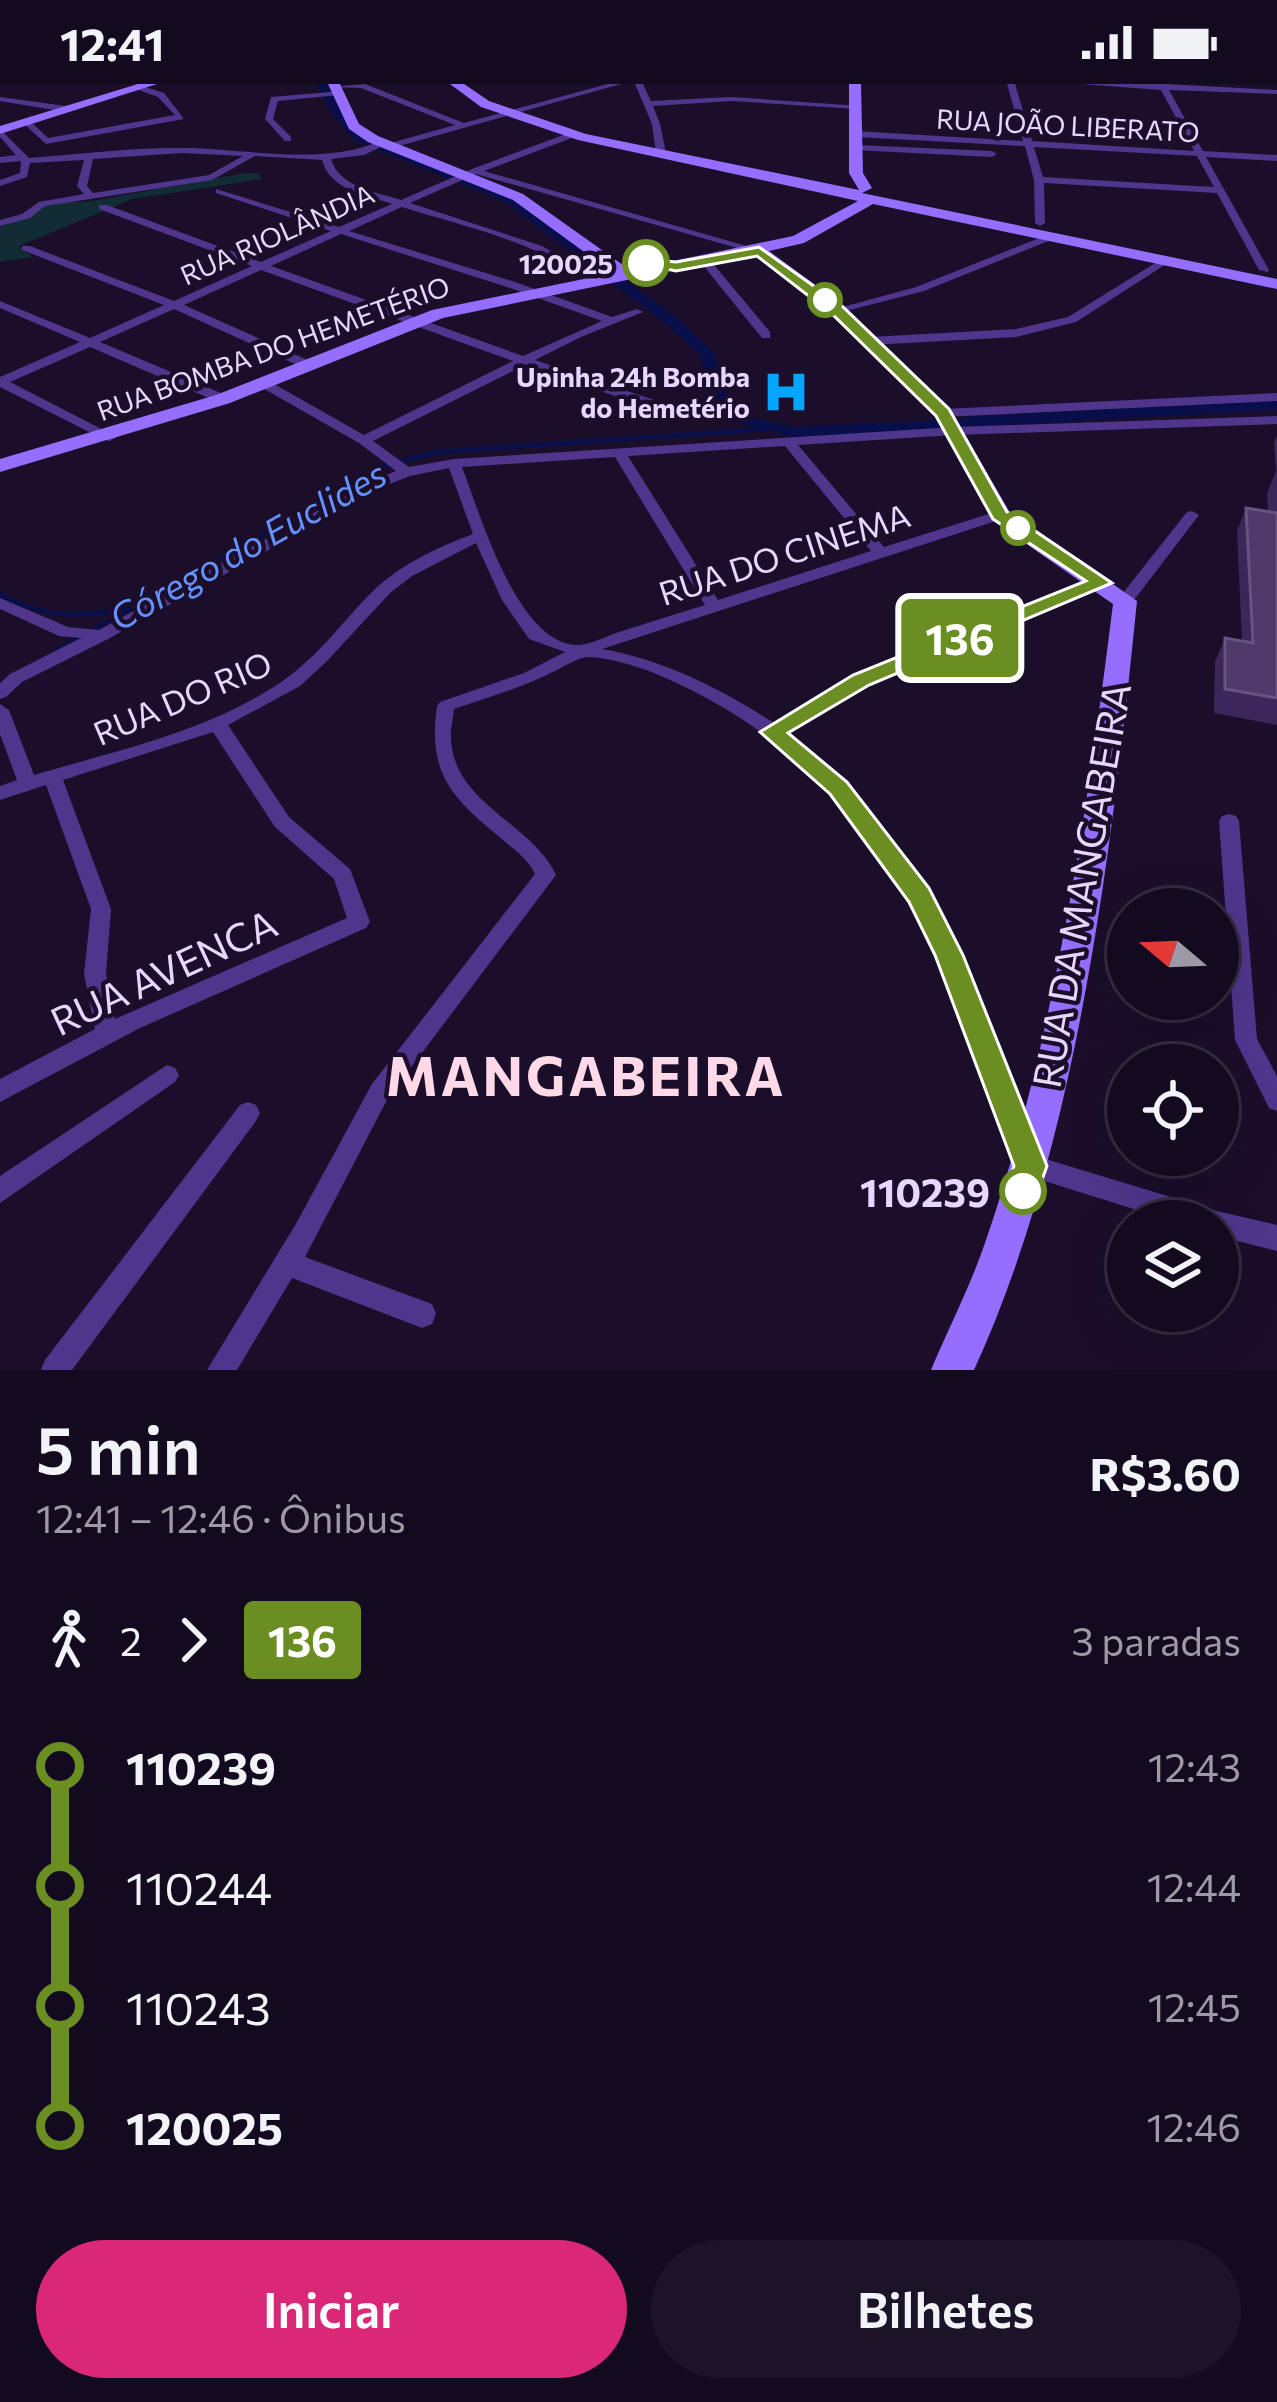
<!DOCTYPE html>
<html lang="pt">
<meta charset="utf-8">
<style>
:root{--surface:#140a20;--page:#1d1329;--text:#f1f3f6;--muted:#9d9aa5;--line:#332b3e;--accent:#db2777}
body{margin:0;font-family:Commissioner,sans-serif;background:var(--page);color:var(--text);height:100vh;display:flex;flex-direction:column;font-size:45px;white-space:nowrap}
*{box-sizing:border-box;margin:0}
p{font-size:39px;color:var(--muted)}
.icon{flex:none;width:66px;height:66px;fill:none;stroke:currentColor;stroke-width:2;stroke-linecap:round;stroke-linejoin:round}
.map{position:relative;height:1286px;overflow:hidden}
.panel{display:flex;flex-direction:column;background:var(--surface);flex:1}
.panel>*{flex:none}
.badge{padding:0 24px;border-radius:9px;font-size:42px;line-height:78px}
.needle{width:78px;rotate:289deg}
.tools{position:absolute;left:1107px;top:804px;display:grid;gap:24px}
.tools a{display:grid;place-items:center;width:132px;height:132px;border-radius:50%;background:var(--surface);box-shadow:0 12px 48px #0002,0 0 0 3px var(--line);font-size:60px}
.map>.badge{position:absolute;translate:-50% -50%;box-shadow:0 0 0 6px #fff}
.legs{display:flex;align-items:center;gap:18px;height:132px;padding:0 36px;font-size:39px}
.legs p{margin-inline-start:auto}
.summary{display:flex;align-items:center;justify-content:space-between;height:204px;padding:0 36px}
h1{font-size:66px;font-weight:600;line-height:90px}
.cta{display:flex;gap:24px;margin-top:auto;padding:24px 36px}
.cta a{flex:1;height:138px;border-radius:72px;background:var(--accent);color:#fff;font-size:48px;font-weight:600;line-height:138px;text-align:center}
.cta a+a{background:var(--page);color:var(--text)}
ul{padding:0 36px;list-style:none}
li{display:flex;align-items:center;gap:42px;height:120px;font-size:45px}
li i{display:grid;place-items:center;width:18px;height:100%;margin:0 15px;background:currentColor}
li i::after{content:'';width:30px;height:30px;margin:-15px;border:9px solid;border-radius:50%;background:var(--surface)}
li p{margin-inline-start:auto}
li:first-child i{background:linear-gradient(#0000 50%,currentColor 0)}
li:last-child i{background:linear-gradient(currentColor 50%,#0000 0)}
.status{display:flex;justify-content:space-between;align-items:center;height:84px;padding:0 60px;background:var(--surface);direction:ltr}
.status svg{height:33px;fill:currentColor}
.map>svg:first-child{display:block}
.green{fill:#112c34}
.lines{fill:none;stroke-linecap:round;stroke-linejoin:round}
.stream{stroke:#070e4a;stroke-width:4.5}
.canal{fill:#070e4a;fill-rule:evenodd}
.street{fill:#4f368c;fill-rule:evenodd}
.secondary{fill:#966eff;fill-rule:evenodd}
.wall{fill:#3d2659}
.building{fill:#4f396a;stroke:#675282;stroke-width:3}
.line-1{fill:#6b8e23;stroke:#fff;stroke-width:3}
.stop-1-dot{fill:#fff;stroke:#6b8e23;stroke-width:6}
.labels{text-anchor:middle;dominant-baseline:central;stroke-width:9;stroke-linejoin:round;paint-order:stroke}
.far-street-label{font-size:27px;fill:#e6d7ff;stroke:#1a0e2a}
.far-stop-label{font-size:27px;font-weight:bold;fill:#e6d7ff;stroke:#1a0e2a;text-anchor:end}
.far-poi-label{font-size:27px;font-weight:bold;fill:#e6d7ff;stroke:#1a0e2a;text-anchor:end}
.street-label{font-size:33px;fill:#e6d7ff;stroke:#1a0e2a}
.water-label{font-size:36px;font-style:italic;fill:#6591ff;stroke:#1a0e2a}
.near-street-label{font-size:39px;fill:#e6d7ff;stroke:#1a0e2a}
.near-stop-label{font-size:39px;font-weight:bold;fill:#e6d7ff;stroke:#1a0e2a;text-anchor:end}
.near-district-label{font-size:54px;font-weight:bold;letter-spacing:3px;fill:#ffd9e8;stroke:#1a0e2a}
</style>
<div class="status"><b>12:41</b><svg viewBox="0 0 49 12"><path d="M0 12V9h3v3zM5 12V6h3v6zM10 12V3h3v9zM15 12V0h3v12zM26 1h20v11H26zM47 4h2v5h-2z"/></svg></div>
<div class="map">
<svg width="1277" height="1286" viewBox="0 0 1277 1286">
<rect width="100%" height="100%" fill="#1a0e2a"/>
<!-- green -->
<polygon class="green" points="245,89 258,89 263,95 132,115 19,162 33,173 0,178 0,143 50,117 86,118"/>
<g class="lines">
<!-- stream -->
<g class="stream">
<path d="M 0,510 C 44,535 86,535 134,522"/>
<polyline points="56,567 381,382 438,368 768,345"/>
</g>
<!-- canal -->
<g class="canal">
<polygon points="317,0 327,0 342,30 362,52 513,114 678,235 714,269 730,318 742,331 794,343 938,336 946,341 938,346 794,353 732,337 715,319 700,271 668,241 505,118 354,56 333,31"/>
<polygon points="1277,316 1277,326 964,343 956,338 964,333"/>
</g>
<!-- street -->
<g class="street">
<path d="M 365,0 L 464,39 L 608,0 L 621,0 L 392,64 L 385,61 L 364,71 L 331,75 C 339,103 376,108 401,116 L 472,85 L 574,47 L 577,52 L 484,87 L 764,167 L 755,169 L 476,90 L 410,119 L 542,162 L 602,196 L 602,200 C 583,199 555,176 536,167 C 493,148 447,137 402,123 L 349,147 L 515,198 L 612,233 L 637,225 L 643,228 L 581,253 L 535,276 L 660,318 L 660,324 L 650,324 L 525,281 L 373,357 L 409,383 L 454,375 L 954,343 L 1277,332 L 1277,340 L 954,351 L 798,361 L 884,463 L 995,428 L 1000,427 L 1007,431 L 1005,434 L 602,565 C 665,576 721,605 774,639 L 904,569 L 1095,496 L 1107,496 L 1109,499 L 1107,502 L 916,577 L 786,648 C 926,752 974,920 1039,1073 L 1217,1127 L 1277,1141 L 1277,1167 L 1218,1152 L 1218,1137 L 1172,1137 L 1022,1090 C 940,902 911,731 717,620 C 680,599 633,576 590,573 C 578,573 567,581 557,586 C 524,603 489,613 454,625 C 453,635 450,646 451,655 C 454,720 532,739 556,791 L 388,1014 L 305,1173 L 432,1220 L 436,1230 L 432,1240 L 422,1244 L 292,1194 L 237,1286 L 207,1286 L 297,1138 L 372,1000 L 535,790 C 527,773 510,763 496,750 C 448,711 428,685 437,622 L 440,618 L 524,589 L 565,568 L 529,555 L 502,516 L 476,459 L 412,492 L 390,509 L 327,577 L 300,602 L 228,641 L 289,733 L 350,785 L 370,838 L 366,844 L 140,944 L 0,1018 L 0,995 L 95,945 L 84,890 L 91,825 L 46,701 L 0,716 L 0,702 L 17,696 L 0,650 L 0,620 L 9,626 L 34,691 C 119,666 211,647 284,596 C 320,571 345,534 376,504 C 404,479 438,463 473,450 L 449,384 L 410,392 L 382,403 L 108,555 L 22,598 L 6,613 L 0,615 L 0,599 L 10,590 L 81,554 L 59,552 L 0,525 L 0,514 L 68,543 L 99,546 L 372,397 L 396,387 L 359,359 L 259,302 L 259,296 L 267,296 L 364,351 L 513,277 L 261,186 L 184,221 L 312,278 L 312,284 L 304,284 L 174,225 L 100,258 L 228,312 L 228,318 L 218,318 L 90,263 L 10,298 L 117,353 L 110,357 L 105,356 L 0,303 L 0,293 L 80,258 L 0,224 L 0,217 L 90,254 L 164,221 L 22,166 L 22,162 L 30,162 L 174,217 L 252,182 L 99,125 L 99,121 L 107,121 L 261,178 L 331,147 L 216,109 L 216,105 L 339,143 L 392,120 C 366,111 330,106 322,76 L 255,72 L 212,96 L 45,122 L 30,134 L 0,142 L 0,136 L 22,130 L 39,118 L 84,110 L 77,102 L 84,76 L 30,79 L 27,93 L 0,102 L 0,96 L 20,89 L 21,77 L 0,79 L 0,73 L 16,71 L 0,53 L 0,45 L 29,74 C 81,70 134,63 187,64 C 247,65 324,82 380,57 L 387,60 L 455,41 L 361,4 L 332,3 ZM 182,69 L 243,72 L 209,91 L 93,109 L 87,102 L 93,75 ZM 341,150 L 507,203 L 602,237 L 523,272 L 271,182 ZM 785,362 L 871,467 L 718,516 L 628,372 ZM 615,373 L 705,521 C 675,530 645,540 616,549 C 605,553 591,560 580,561 C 518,564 480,429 462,383 ZM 213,648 L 275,743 L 334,795 L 347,834 L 115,935 L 106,890 L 111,825 L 63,696 Z"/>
<polygon points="635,0 643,0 651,17 731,13 861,22 857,25 731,17 653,22 660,40 666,69 661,72 656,69 652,40"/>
<path d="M 1007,0 L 1015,0 L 1032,57 L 1194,67 L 1161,6 L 1081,0 L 1166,0 L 1277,6 L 1277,10 L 1169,6 L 1203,67 L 1277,71 L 1277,77 L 1206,73 L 1269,186 L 1268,188 L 1259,186 L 1217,109 L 1044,99 L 1045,139 L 1040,142 L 1035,139 L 1034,96 L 1025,62 L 856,53 L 852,50 L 856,47 L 1023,57 ZM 1034,63 L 1197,72 L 1214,103 L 1043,93 Z"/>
<polygon points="139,1 164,9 184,35 46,60 22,38 29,36 48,54 175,31 158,13 136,5"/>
<polygon points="342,7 339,11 278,17 273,35 291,53 291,57 285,57 265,35 271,13"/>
<polygon points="0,13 66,22 70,25 66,28 0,17"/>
<polygon points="857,61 992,67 997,70 992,73 854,66"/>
<polygon points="1052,149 1057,152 1056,154 924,207 838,229 832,226 916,203"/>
<polygon points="1165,173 1174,175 1076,238 1016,253 870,261 864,257 870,253 1016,245 1068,233"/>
<polygon points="702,176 710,176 770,248 770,254 762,254 702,180"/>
<polygon points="1277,309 1277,317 943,333 936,329 943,325"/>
<polygon points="1192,427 1199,431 1131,520 1119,520 1117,517 1119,514 1187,428"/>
<polygon points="1229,730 1236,732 1239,737 1257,955 1277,992 1277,1027 1269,1024 1235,956 1219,737 1222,732"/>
<polygon points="167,981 175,984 179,991 175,998 0,1119 0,1092"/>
<polygon points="248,1018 256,1021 260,1029 256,1037 72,1286 41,1286 45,1276 240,1021"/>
</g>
<!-- secondary -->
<g class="secondary">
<polygon points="138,0 157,0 0,50 0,42"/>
<path d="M 328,0 L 340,0 L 359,40 L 378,52 L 523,110 L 630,186 L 793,152 L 858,117 L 578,56 L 481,23 L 450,0 L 464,0 L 489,17 L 586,50 L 859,106 L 849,89 L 849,0 L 861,0 L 863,89 L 872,104 L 862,109 L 1277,195 L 1277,205 L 873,120 L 804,159 L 769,167 L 844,222 L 950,325 L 1009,427 L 1137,517 C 1112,765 1078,1059 974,1286 L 931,1286 C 949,1243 970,1203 985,1159 C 1054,960 1087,728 1113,520 L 992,436 L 935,332 L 832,230 L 753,170 L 443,234 L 230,319 L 0,388 L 0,375 L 216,311 L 432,226 L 613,189 L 513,116 L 368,58 L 349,45 Z"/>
</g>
</g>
<!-- wall -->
<polygon class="wall" points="1277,352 1277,641 1214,629 1215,578 1225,554 1242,557 1237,447 1246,424 1268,427 1267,409 1276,387 1274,358"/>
<!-- building -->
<polygon class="building" points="1246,424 1277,429 1277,614 1225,605 1225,554 1253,559"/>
<!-- line-1 -->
<polygon class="line-1" points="759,163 843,223 949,325 1007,428 1112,499 869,601 788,649 847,698 929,804 963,871 1047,1082 1034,1118 1023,1123 1011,1118 1006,1107 1014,1082 935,871 909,818 830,710 760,648 853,591 1086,497 993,435 936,332 832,230 757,172 676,187 639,179 646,175 676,178"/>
<!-- icons -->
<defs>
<symbol id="hospital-bare" viewBox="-9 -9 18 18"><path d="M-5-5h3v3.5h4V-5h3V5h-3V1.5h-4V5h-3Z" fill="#03a6ff" stroke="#1a0e2a" stroke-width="2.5" paint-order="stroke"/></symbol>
</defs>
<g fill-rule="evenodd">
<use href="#hospital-bare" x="753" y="275" width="66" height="66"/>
</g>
<!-- markers -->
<g class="stop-1-dot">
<circle cx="646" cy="179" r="21"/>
<circle cx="825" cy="216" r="15"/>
<circle cx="1018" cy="444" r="15"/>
<circle cx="1023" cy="1107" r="21"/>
</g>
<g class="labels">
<!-- far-street labels -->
<g class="far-street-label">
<text transform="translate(1068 41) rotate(3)">RUA JOÃO LIBERATO</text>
<text transform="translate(277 150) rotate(-24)">RUA RIOLÂNDIA</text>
<text transform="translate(273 264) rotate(-20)">RUA BOMBA DO HEMETÉRIO</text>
</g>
<!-- far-stop labels -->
<g class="far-stop-label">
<text x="613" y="179">120025</text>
</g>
<!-- far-poi labels -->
<g class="far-poi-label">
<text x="750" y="292">Upinha 24h Bomba<tspan x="750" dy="31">do Hemetério</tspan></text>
</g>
<!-- street labels -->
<g class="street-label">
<text transform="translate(784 469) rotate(-18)">RUA DO CINEMA</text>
<text transform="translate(182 613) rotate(-23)">RUA DO RIO</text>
</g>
<!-- water labels -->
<g class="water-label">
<text transform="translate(247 460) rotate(-29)">Córego do Euclides</text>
</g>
<!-- near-street labels -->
<g class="near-street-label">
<text transform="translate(1080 801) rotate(-80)">RUA DA MANGABEIRA</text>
<text transform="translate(163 887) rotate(-25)">RUA AVENCA</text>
</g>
<!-- near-stop labels -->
<g class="near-stop-label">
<text x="990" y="1107">110239</text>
</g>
<!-- near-district labels -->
<g class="near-district-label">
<text x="586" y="990">MANGABEIRA</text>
</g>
</g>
</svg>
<div class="tools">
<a><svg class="needle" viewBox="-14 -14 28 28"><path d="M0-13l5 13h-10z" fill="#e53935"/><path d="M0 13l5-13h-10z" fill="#9d9aa5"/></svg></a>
<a><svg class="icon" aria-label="locate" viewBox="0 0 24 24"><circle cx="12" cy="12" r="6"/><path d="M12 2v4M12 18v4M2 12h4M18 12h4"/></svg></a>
<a><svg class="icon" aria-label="layers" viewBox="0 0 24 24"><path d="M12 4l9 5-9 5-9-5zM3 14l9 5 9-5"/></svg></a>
</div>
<b class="badge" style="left:960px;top:554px;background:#6b8e23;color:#fff">136</b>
</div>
<section class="panel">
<div class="summary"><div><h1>5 min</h1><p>12:41 – 12:46 · Ônibus</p></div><b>R$3.60</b></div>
<div class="legs"><svg class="icon" aria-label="walk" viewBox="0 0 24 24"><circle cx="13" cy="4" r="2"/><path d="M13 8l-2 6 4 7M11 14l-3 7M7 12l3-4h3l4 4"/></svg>2<svg class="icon" aria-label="forward" viewBox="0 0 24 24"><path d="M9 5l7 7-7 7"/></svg><b class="badge" style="background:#6b8e23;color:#fff">136</b><p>3 paradas</p></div>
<ul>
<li><i style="color:#6b8e23"></i><b>110239</b><p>12:43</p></li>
<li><i style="color:#6b8e23"></i><span>110244</span><p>12:44</p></li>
<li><i style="color:#6b8e23"></i><span>110243</span><p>12:45</p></li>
<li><i style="color:#6b8e23"></i><b>120025</b><p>12:46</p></li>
</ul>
<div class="cta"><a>Iniciar</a><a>Bilhetes</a></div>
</section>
